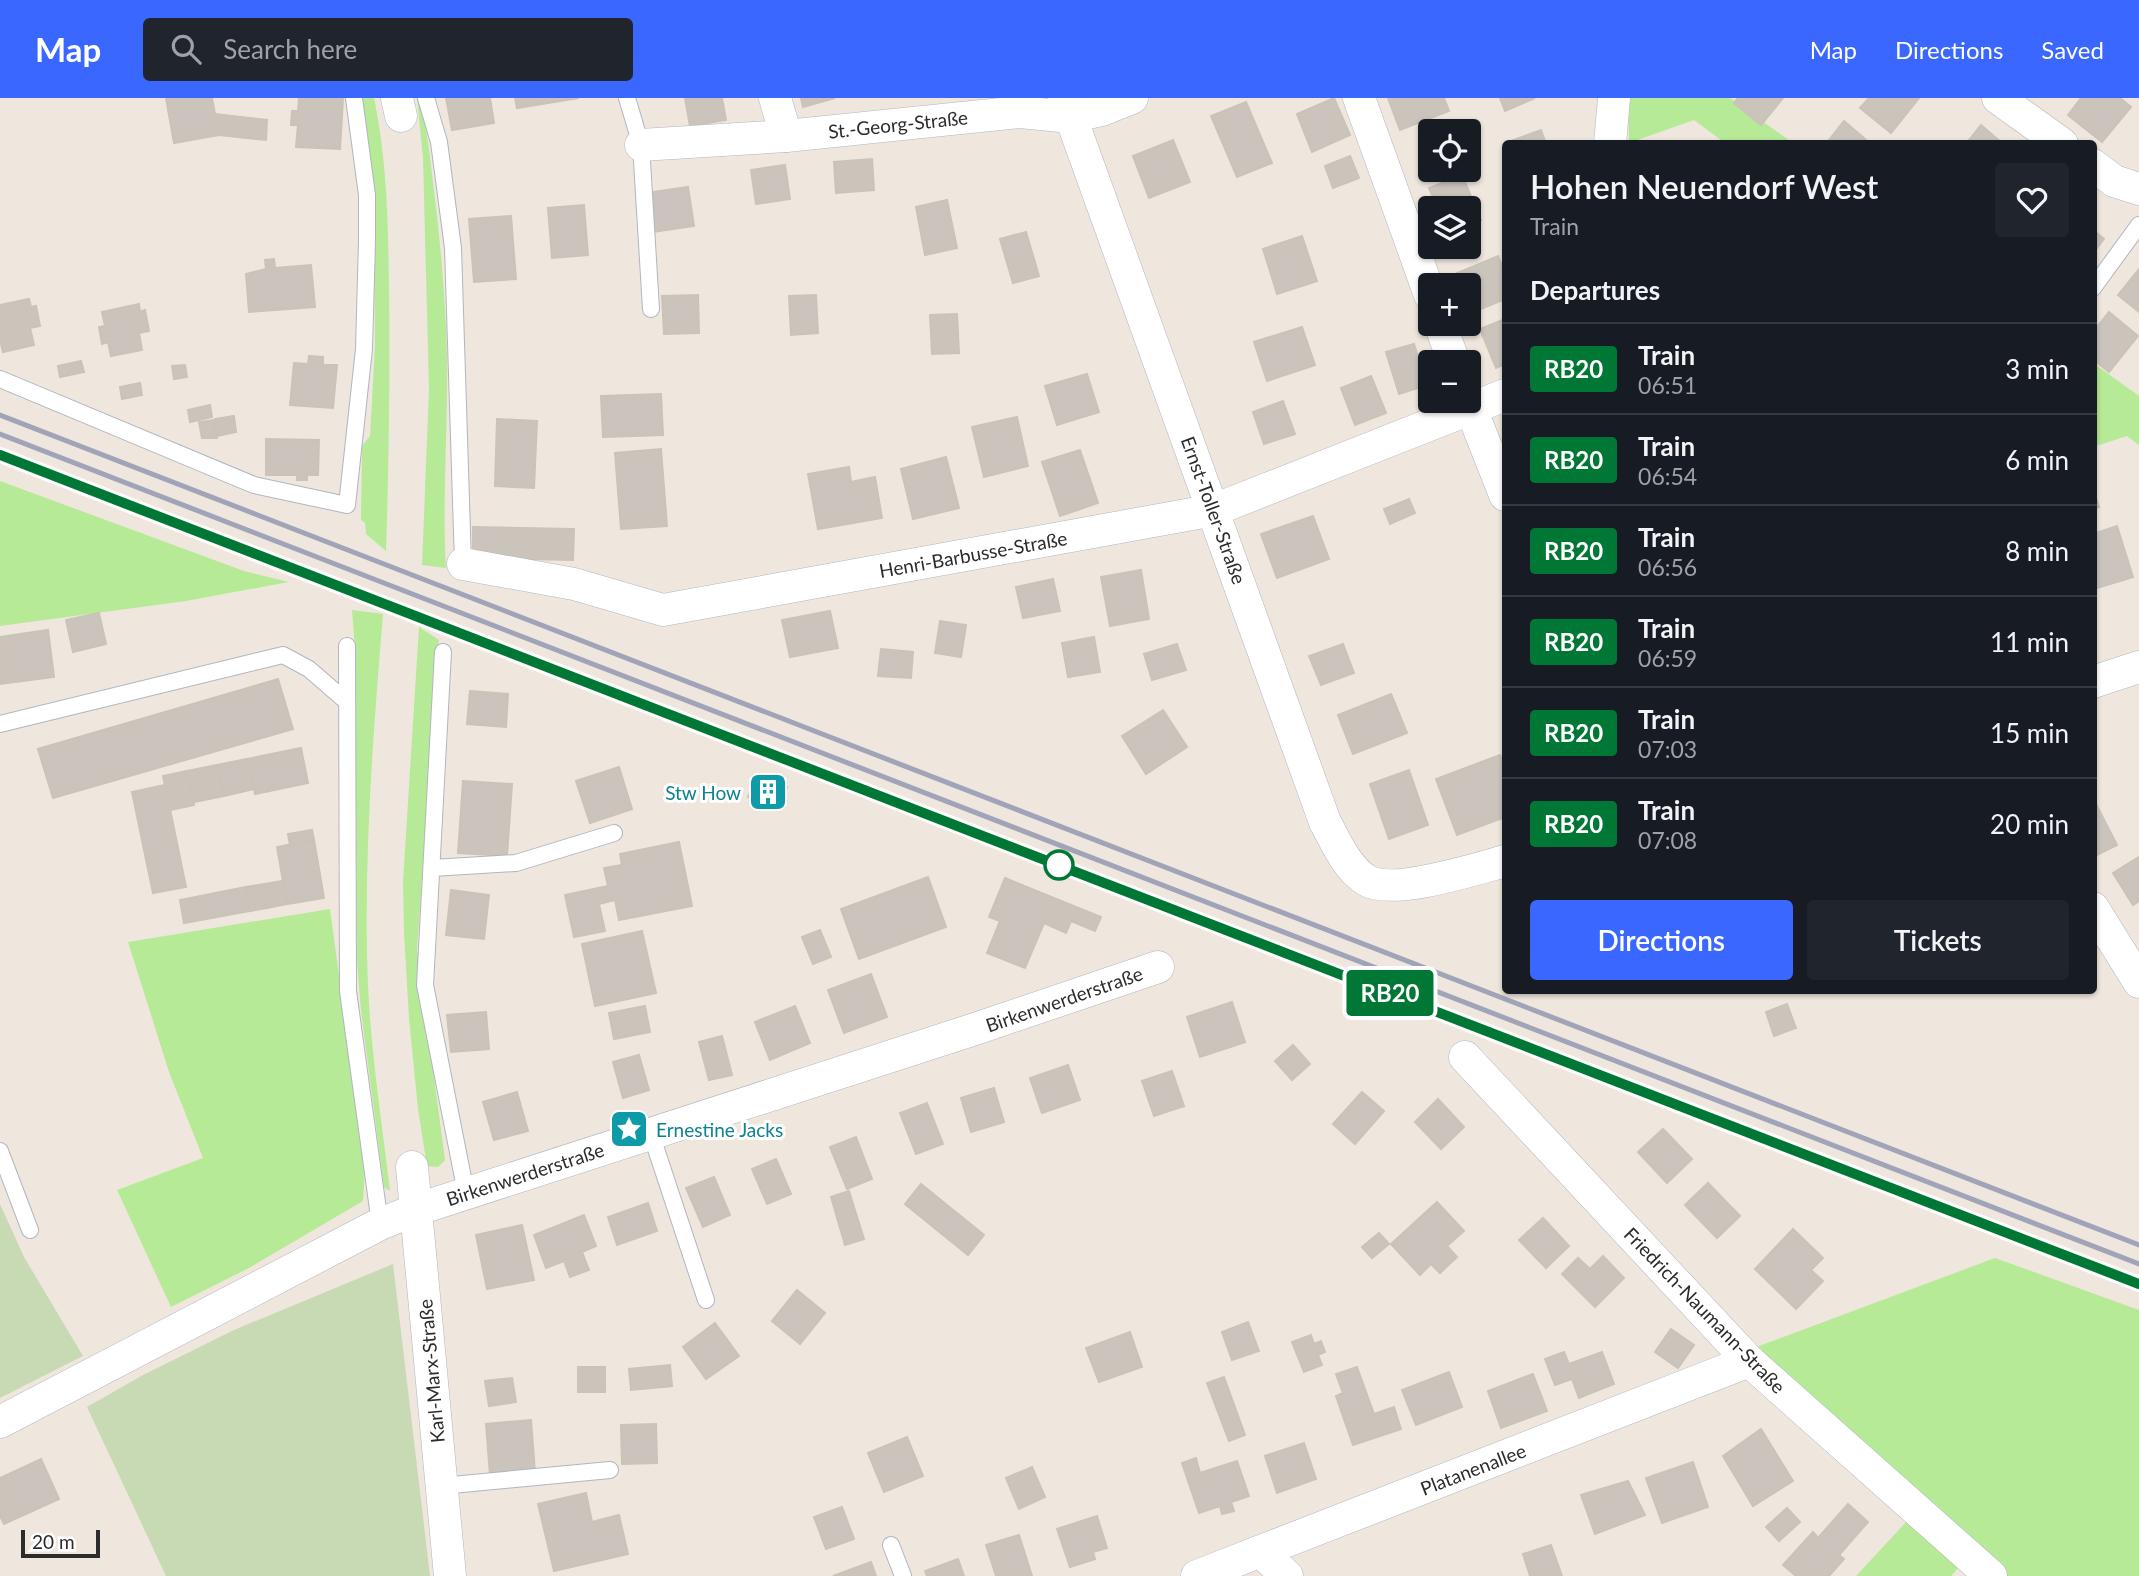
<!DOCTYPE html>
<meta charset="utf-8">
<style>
:root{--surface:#171b24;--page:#20242c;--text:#f1f3f6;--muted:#9ea1a6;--line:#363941;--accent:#3a67ff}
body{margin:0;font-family:Lato,sans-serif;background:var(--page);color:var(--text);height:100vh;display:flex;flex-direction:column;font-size:26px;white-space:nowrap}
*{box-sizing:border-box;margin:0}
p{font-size:23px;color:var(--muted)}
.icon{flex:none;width:38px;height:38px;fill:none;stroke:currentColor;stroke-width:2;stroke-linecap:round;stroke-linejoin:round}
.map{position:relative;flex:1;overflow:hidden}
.details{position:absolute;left:1502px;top:42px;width:595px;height:854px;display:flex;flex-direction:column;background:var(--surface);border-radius:7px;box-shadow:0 2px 5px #0004}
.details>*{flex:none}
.badge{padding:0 14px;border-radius:5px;font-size:24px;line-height:46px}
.buttons{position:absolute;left:1418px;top:21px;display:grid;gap:14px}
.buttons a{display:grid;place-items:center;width:63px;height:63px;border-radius:7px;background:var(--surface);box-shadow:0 2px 5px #0004;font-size:35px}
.scale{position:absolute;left:21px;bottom:18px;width:79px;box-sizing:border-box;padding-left:7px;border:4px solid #2c2c2c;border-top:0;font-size:19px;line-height:24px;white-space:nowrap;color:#2c2c2c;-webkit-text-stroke:5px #fff;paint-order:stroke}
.map>.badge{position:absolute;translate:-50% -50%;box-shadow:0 0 0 4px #fff}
h2{padding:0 28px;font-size:26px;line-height:63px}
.round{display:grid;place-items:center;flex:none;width:74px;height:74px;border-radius:7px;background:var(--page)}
.head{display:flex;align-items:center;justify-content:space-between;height:119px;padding:0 28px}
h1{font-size:33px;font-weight:600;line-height:52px}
.primary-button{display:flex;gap:14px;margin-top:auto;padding:14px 28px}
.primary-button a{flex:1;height:80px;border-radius:7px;background:var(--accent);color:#fff;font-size:28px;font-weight:600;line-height:80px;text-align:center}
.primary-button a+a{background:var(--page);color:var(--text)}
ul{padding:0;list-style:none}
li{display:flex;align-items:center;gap:21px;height:91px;padding:0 28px;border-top:2px solid var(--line)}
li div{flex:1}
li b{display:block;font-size:26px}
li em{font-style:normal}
li .badge{min-width:77px;font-weight:700;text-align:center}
header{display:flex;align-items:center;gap:42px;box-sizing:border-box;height:98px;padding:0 35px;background:var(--accent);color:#fff}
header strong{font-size:33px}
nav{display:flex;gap:38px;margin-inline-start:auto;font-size:24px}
.search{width:490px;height:63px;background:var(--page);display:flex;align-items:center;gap:18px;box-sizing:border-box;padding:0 24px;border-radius:7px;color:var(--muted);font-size:26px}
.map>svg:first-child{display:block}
.green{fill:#b6ea96}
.cemetery{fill:#c8dab3}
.building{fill:#cac4bd;stroke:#cbc3b7;stroke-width:2}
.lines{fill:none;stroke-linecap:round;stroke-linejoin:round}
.lane-casing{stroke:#b1b5c1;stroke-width:18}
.street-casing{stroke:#b1b5c1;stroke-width:33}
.lane{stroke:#fff;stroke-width:16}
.street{stroke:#fff;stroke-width:32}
.rail{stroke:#9fa4b8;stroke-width:5}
.line-casing{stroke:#fff;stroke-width:16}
.line{stroke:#007734;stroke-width:10}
.stop-dot{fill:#fff;stroke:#007734;stroke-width:3.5}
.labels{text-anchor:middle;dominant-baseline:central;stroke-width:6;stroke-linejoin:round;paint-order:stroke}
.street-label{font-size:19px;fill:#2c2c2c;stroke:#fff}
.culture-label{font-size:19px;fill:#0d838f;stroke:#fff;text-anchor:end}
</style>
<header>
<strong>Map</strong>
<div class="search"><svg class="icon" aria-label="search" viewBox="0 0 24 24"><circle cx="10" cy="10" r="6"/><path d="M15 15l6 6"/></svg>Search here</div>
<nav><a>Map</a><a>Directions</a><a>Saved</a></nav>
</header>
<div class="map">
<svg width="2139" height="1478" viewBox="0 0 2139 1478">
<rect width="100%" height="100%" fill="#efe7dd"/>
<!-- green -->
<g class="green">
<path d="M 361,0 L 374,0 C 387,62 388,123 389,186 C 390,275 389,364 386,453 L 366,436 L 365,425 L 361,422 L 362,348 L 370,338 L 375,247 L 374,85 Z"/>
<path d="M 417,0 C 427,20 431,68 434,93 C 441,149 446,206 447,263 C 448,332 442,401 446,470 L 422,467 L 429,291 L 423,60 Z"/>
<polygon points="1628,0 1730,0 1793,45 1725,45 1694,22 1629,45"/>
<polygon points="2093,265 2139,298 2139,347 2127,338 2093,349"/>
<polygon points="0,383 244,473 289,484 186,503 0,528"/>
<path d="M 352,512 L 383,516 C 373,637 363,766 368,887 C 371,956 382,1025 390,1093 L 384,1089 L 361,913 L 357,864 L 355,552 Z"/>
<polygon points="419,529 439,542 417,851 445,1062 438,1069 427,1068 418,1011 409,920 404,835 403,784"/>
<polygon points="330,811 365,1071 363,1103 249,1170 171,1209 117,1092 203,1060 169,974 128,844"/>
<polygon points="1995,1160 2139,1212 2139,1478 2006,1478 1798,1298 1751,1251"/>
<polygon points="1908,1422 1959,1469 1951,1478 1856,1478"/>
</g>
<!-- cemetery -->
<g class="cemetery">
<polygon points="0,1106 24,1159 83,1258 0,1300"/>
<polygon points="393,1166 430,1478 166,1478 87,1309 143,1277 234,1232"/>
</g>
<!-- building -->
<g class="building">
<polygon points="166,0 212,0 215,16 267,22 266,42 219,37 174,45"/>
<polygon points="299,0 343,0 340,51 296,49 298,27 291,27 292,13 298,13"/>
<polygon points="446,0 490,0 494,25 452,32"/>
<polygon points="515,0 579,0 517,10"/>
<polygon points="685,0 722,0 726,22 690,28"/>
<polygon points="801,0 835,0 803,9"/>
<polygon points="1334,0 1350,37 1312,54 1297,16"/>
<polygon points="1388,0 1444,0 1449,13 1400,32"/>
<polygon points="1500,0 1535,0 1505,13"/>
<polygon points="1738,0 1783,0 1761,27 1734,5"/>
<polygon points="1869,0 1919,0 1891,35 1860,10"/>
<polygon points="2081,0 2120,0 2131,9 2102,44 2068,17"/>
<polygon points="1246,4 1272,65 1237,79 1211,18"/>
<polygon points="1844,23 1871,46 1826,46"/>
<polygon points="1981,27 2003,46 1966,46"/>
<polygon points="1541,32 1546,46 1511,46 1511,43"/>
<polygon points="1173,42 1190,84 1149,100 1133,58"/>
<polygon points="1350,58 1359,80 1333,90 1325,68"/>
<polygon points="872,61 874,92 836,95 834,64"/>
<polygon points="785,67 790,101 756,106 751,72"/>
<polygon points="1462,77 1481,122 1468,128 1468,110 1438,110 1429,90"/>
<polygon points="688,89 694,128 652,134 646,95"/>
<polygon points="947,102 957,150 925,157 916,109"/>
<polygon points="584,107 588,157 552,160 548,110"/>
<polygon points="511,118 516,181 474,184 469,121"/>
<polygon points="2093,132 2104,141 2093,155"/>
<polygon points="1026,134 1039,178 1013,185 1000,141"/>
<polygon points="1302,138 1317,183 1277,196 1263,151"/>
<polygon points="1498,158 1505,175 1505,201 1471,215 1468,207 1468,187 1460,187 1455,176"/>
<polygon points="274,161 275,170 311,167 315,209 249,214 246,176 266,171 265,162"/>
<polygon points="2139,171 2139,214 2118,197"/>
<polygon points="698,197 699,235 664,236 662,198"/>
<polygon points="816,197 818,235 791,237 789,198"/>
<polygon points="29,201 31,209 36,208 40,228 30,230 34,247 3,254 0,242 0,207"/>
<polygon points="139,206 140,214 145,212 149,233 139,235 142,252 111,258 108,244 102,246 99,229 105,228 102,214"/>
<polygon points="2109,214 2138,238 2109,274 2093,261 2093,234"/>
<polygon points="957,216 959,255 932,256 930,217"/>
<polygon points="1505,221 1505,266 1496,270 1480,231"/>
<polygon points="1302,229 1315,267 1267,283 1254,244"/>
<polygon points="1414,246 1427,287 1399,296 1386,254"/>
<polygon points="309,258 323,259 323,267 337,267 333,310 290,307 294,265 308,266"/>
<polygon points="81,263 84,274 60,279 58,268"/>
<polygon points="185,267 187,279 174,281 172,268"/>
<polygon points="1087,276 1099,314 1057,327 1045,288"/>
<polygon points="1371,278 1386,315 1355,327 1341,290"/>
<polygon points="140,285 142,297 122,301 120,289"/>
<polygon points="661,296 663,337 603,339 601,298"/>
<polygon points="1283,303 1295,336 1264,346 1253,314"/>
<polygon points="210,307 212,319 190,324 188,312"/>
<polygon points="234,318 236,334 217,338 215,321"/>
<polygon points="1017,319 1028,368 984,379 972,329"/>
<polygon points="497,321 537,323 534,390 495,388"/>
<polygon points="214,322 217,340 202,340 199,324"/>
<polygon points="266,341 319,342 318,377 307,377 307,382 297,382 297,377 266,377"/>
<polygon points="661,351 667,428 621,431 615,355"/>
<polygon points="1080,352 1098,405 1060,418 1042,364"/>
<polygon points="946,359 959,410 913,421 901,371"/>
<polygon points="849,369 851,384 875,379 882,420 818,431 808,376"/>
<polygon points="2093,391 2099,409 2093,411"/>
<polygon points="1409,401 1415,415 1390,426 1384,411"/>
<polygon points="1313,418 1329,461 1277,480 1261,436"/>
<polygon points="2117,428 2133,479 2094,491 2093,436"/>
<polygon points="473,429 574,431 573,462 473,460"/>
<polygon points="1141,472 1149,521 1110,528 1101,479"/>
<polygon points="1053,481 1060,513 1023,520 1016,489"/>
<polygon points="830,513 838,550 790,559 782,522"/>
<polygon points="99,515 106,546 73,554 66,522"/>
<polygon points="940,523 966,527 961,559 935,555"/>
<polygon points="48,532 54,579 0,586 0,539"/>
<polygon points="1094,539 1100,574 1068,579 1062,545"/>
<polygon points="1177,546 1186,572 1152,582 1144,556"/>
<polygon points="1343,546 1354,575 1321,587 1309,558"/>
<polygon points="881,551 913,554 911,580 878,578"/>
<polygon points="278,581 293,631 53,700 38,651"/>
<polygon points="470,593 508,596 506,629 467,626"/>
<polygon points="1391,596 1407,635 1353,656 1338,617"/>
<polygon points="1163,612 1187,649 1146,676 1122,638"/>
<polygon points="301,650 308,685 255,696 247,661"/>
<polygon points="1500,657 1505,670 1505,719 1457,737 1436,681"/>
<polygon points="247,661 254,691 224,698 217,667"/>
<polygon points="217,667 224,698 194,704 187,673"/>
<polygon points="619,669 632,711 590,725 576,683"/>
<polygon points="1409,672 1428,727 1389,741 1370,686"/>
<polygon points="187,673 194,707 170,712 163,678"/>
<polygon points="757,677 787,689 778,711 748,699"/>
<polygon points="463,683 512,686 507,758 458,755"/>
<polygon points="165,687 186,789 153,795 132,694"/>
<polygon points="2096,706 2117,747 2093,759 2093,707"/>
<polygon points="312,732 314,742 290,747 288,736"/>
<polygon points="314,742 324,800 287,806 277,749"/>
<polygon points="679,744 692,808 619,822 615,802 599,806 605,833 574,839 565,797 608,788 604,770 622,767 620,756"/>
<polygon points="2139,759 2139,803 2133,807 2113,775"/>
<polygon points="928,779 946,829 859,861 841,811"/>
<polygon points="1005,780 1101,819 1095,833 1071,823 1066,835 1044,825 1025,870 987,855 1000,823 989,819"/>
<polygon points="283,783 287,806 267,810 264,794 248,797 246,789"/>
<polygon points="246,789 250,813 184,825 180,802"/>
<polygon points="451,792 489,797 484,841 446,837"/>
<polygon points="264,794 267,810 250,813 248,797"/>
<polygon points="820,832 831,859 813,866 802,839"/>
<polygon points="642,833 656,895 595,908 582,846"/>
<polygon points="871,876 887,919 844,935 828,892"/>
<polygon points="1232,904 1245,944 1200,959 1187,919"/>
<polygon points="1787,906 1796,930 1774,938 1766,914"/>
<polygon points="645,908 650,934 614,941 609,915"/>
<polygon points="795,908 810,945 770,962 755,924"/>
<polygon points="486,914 489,951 451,954 447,917"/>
<polygon points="722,938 732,977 709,982 699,944"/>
<polygon points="1293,947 1310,966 1292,982 1275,963"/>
<polygon points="639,957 649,992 623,1000 613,964"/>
<polygon points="1068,967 1080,1002 1042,1015 1030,980"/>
<polygon points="1172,973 1184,1008 1154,1018 1142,983"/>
<polygon points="994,990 1004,1024 971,1034 961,1000"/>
<polygon points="517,994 528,1033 494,1042 483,1004"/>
<polygon points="1362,994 1384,1013 1355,1046 1333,1026"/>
<polygon points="1438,1001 1464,1029 1441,1051 1415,1024"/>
<polygon points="927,1005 943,1046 916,1056 900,1015"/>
<polygon points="1663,1031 1692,1061 1667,1085 1638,1054"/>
<polygon points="856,1039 872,1081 847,1091 830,1049"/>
<polygon points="776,1061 791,1096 767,1106 752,1071"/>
<polygon points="714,1079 730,1117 703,1129 686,1090"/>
<polygon points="1708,1085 1740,1118 1717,1140 1685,1107"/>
<polygon points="921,1086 984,1137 968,1157 905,1106"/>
<polygon points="849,1093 864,1141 845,1147 831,1099"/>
<polygon points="1437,1104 1464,1133 1447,1148 1457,1159 1440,1175 1431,1166 1420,1177 1391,1146"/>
<polygon points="648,1105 657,1133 617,1147 608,1119"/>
<polygon points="584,1117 596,1148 582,1154 589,1172 570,1179 564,1163 546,1170 534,1137"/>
<polygon points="1543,1120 1569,1148 1546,1170 1519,1142"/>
<polygon points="522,1127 534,1182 487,1191 476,1137"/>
<polygon points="1793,1131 1823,1160 1811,1172 1823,1183 1796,1211 1755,1171"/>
<polygon points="1379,1135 1389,1146 1372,1160 1362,1149"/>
<polygon points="1603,1158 1624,1180 1595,1209 1562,1176 1578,1160 1590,1171"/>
<polygon points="797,1192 825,1215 800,1246 772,1223"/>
<polygon points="1248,1224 1259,1253 1232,1262 1222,1234"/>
<polygon points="715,1225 739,1258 706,1281 683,1249"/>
<polygon points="1671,1231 1694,1247 1678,1270 1655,1254"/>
<polygon points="1130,1234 1142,1269 1099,1284 1086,1250"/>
<polygon points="1311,1237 1314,1246 1321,1243 1325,1254 1318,1257 1322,1267 1304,1274 1292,1244"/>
<polygon points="1564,1254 1569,1266 1602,1254 1614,1286 1579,1300 1572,1281 1555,1287 1545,1261"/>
<polygon points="670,1267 672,1288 631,1292 629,1271"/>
<rect x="578" y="1269" width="27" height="25"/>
<polygon points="1357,1269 1374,1316 1394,1309 1401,1331 1353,1347 1336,1298 1343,1295 1336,1276"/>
<polygon points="1449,1274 1462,1309 1416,1327 1402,1292"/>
<polygon points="1533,1276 1547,1313 1501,1330 1488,1293"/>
<polygon points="1224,1279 1245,1337 1229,1343 1207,1285"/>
<polygon points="512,1280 516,1304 489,1308 485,1283"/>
<polygon points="531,1322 535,1374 490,1377 486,1326"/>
<polygon points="656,1326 657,1365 622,1366 621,1327"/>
<polygon points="1761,1331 1793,1383 1753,1408 1723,1358"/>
<polygon points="907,1339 923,1378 884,1394 868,1355"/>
<polygon points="1304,1345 1316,1381 1277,1395 1265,1358"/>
<polygon points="1196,1360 1200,1375 1237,1363 1249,1398 1231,1404 1234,1413 1222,1416 1220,1408 1199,1415 1182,1365"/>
<polygon points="41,1361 59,1401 4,1426 0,1418 0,1380"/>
<polygon points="1693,1364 1708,1409 1662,1425 1646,1380"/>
<polygon points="1032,1369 1045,1399 1019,1411 1006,1380"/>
<polygon points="1628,1383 1645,1417 1595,1436 1581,1397"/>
<polygon points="586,1395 592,1424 619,1417 628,1456 554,1473 538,1406"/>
<polygon points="1848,1406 1868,1424 1839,1457 1844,1461 1829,1478 1796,1478 1783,1467 1813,1434 1818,1440"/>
<polygon points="842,1409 854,1441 826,1451 814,1419"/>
<polygon points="1787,1410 1800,1424 1779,1443 1766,1429"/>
<polygon points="1097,1418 1107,1450 1093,1454 1095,1461 1070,1469 1057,1431"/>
<polygon points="1019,1437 1032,1478 996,1478 986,1447"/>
<polygon points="1551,1447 1562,1478 1530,1478 1523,1456"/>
<polygon points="958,1461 964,1478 927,1478 925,1473"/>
<polygon points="871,1464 876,1478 833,1478"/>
</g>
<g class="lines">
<defs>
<g id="lane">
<polyline points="426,0 439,44 453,150 463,466"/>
<polyline points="627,0 641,47 651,211"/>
<polyline points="2093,190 2139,127"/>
<polyline points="0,281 254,387 347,407 364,251 367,143 367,97 354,0"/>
<polyline points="347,548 348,893 380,1126"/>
<polyline points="443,554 425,887 466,1095"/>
<polyline points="0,626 283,557 309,571 347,604"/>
<polyline points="432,770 516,765 614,735"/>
<polyline points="651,1036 706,1202"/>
<polyline points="0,1053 30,1132"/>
<polyline points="441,1388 610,1372"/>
<polyline points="891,1447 903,1478"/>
</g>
<g id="street">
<polyline points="397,0 401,18"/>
<polyline points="775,0 786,38"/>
<path d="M 1064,0 L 1325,724 C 1336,744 1346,769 1366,782 C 1391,798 1476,771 1505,763"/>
<polyline points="1359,0 1430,197"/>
<polyline points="1998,0 2062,46"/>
<polyline points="1610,46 1614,0"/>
<polyline points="641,47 786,38 1020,14 1071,19 1102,12 1132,0"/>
<polyline points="2093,67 2114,83 2139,91"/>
<polyline points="1440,226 1454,264"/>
<polyline points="1468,303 1505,397"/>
<polyline points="463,466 574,486 663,512 1214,412 1505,297"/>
<polyline points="2093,584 2139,569"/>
<polyline points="2093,810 2139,884"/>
<polyline points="1465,959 1749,1263 1991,1478"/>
<polyline points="412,1069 450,1478"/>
<polyline points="0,1324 380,1126 415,1112 975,931 1158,869"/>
<polyline points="1261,1454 1287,1478"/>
<polyline points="1197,1478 1749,1263"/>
</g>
</defs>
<!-- lane casing -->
<use href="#lane" class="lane-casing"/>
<!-- street casing -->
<use href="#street" class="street-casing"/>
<!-- lane -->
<use href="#lane" class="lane"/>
<!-- street -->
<use href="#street" class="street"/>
<!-- rail -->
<g class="rail">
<polyline points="0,317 2139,1147"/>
<polyline points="0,336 2139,1166"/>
<polyline points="0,357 2139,1186"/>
</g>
</g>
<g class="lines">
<defs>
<polyline id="line" points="0,357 2139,1186"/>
</defs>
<!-- line casing -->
<use href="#line" class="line-casing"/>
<!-- line -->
<use href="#line" class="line"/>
</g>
<!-- icons -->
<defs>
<symbol id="building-square" viewBox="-11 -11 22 22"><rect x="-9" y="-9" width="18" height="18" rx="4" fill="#0f9aa8" stroke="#fff"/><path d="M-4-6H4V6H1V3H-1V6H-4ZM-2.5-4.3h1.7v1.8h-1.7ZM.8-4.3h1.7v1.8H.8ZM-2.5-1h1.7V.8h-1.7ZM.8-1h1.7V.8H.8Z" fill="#fff"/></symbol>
<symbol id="sight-square" viewBox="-11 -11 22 22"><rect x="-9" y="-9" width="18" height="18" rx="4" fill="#0f9aa8" stroke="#fff"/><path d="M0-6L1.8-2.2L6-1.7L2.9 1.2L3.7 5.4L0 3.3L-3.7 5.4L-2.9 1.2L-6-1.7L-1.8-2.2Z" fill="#fff"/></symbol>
</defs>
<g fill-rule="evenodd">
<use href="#building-square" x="746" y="672" width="44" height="44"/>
<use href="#sight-square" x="607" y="1009" width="44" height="44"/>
</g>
<!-- markers -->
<circle class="stop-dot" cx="1059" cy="767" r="14"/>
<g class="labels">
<!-- street labels -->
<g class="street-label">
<text transform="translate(898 26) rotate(-6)">St.-Georg-Straße</text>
<text transform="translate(1214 412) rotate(70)">Ernst-Toller-Straße</text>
<text transform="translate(973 456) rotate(-10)">Henri-Barbusse-Straße</text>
<text transform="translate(1064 901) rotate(-19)">Birkenwerderstraße</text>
<text transform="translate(525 1076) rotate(-18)">Birkenwerderstraße</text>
<text transform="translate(1705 1212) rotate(46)">Friedrich-Naumann-Straße</text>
<text transform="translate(431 1273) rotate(-95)">Karl-Marx-Straße</text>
<text transform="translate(1473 1371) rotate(-21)">Platanenallee</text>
</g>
<!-- culture labels -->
<g class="culture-label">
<text x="741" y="694">Stw How</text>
<text x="656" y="1031" text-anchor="start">Ernestine Jacks</text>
</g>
</g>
</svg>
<div class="buttons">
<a><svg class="icon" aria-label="locate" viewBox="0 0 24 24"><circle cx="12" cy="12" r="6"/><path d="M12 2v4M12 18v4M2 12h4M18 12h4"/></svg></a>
<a><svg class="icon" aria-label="layers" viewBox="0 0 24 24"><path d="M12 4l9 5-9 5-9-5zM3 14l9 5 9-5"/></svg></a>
<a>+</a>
<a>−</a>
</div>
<div class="scale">20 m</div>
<b class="badge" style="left:1390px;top:895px;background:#007734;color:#fff">RB20</b>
<section class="details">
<div class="head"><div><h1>Hohen Neuendorf West</h1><p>Train</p></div><a class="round"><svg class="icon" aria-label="heart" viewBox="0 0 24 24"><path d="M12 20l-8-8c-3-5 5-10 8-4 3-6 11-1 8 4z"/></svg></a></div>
<h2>Departures</h2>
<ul>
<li><span class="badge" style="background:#007734;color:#fff">RB20</span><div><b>Train</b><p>06:51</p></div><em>3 min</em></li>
<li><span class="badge" style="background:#007734;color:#fff">RB20</span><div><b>Train</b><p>06:54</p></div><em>6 min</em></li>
<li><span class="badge" style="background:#007734;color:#fff">RB20</span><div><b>Train</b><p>06:56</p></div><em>8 min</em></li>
<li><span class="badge" style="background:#007734;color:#fff">RB20</span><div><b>Train</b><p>06:59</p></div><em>11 min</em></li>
<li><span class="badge" style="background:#007734;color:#fff">RB20</span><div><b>Train</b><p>07:03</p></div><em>15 min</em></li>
<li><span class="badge" style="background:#007734;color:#fff">RB20</span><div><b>Train</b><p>07:08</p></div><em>20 min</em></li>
</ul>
<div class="primary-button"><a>Directions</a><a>Tickets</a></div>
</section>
</div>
